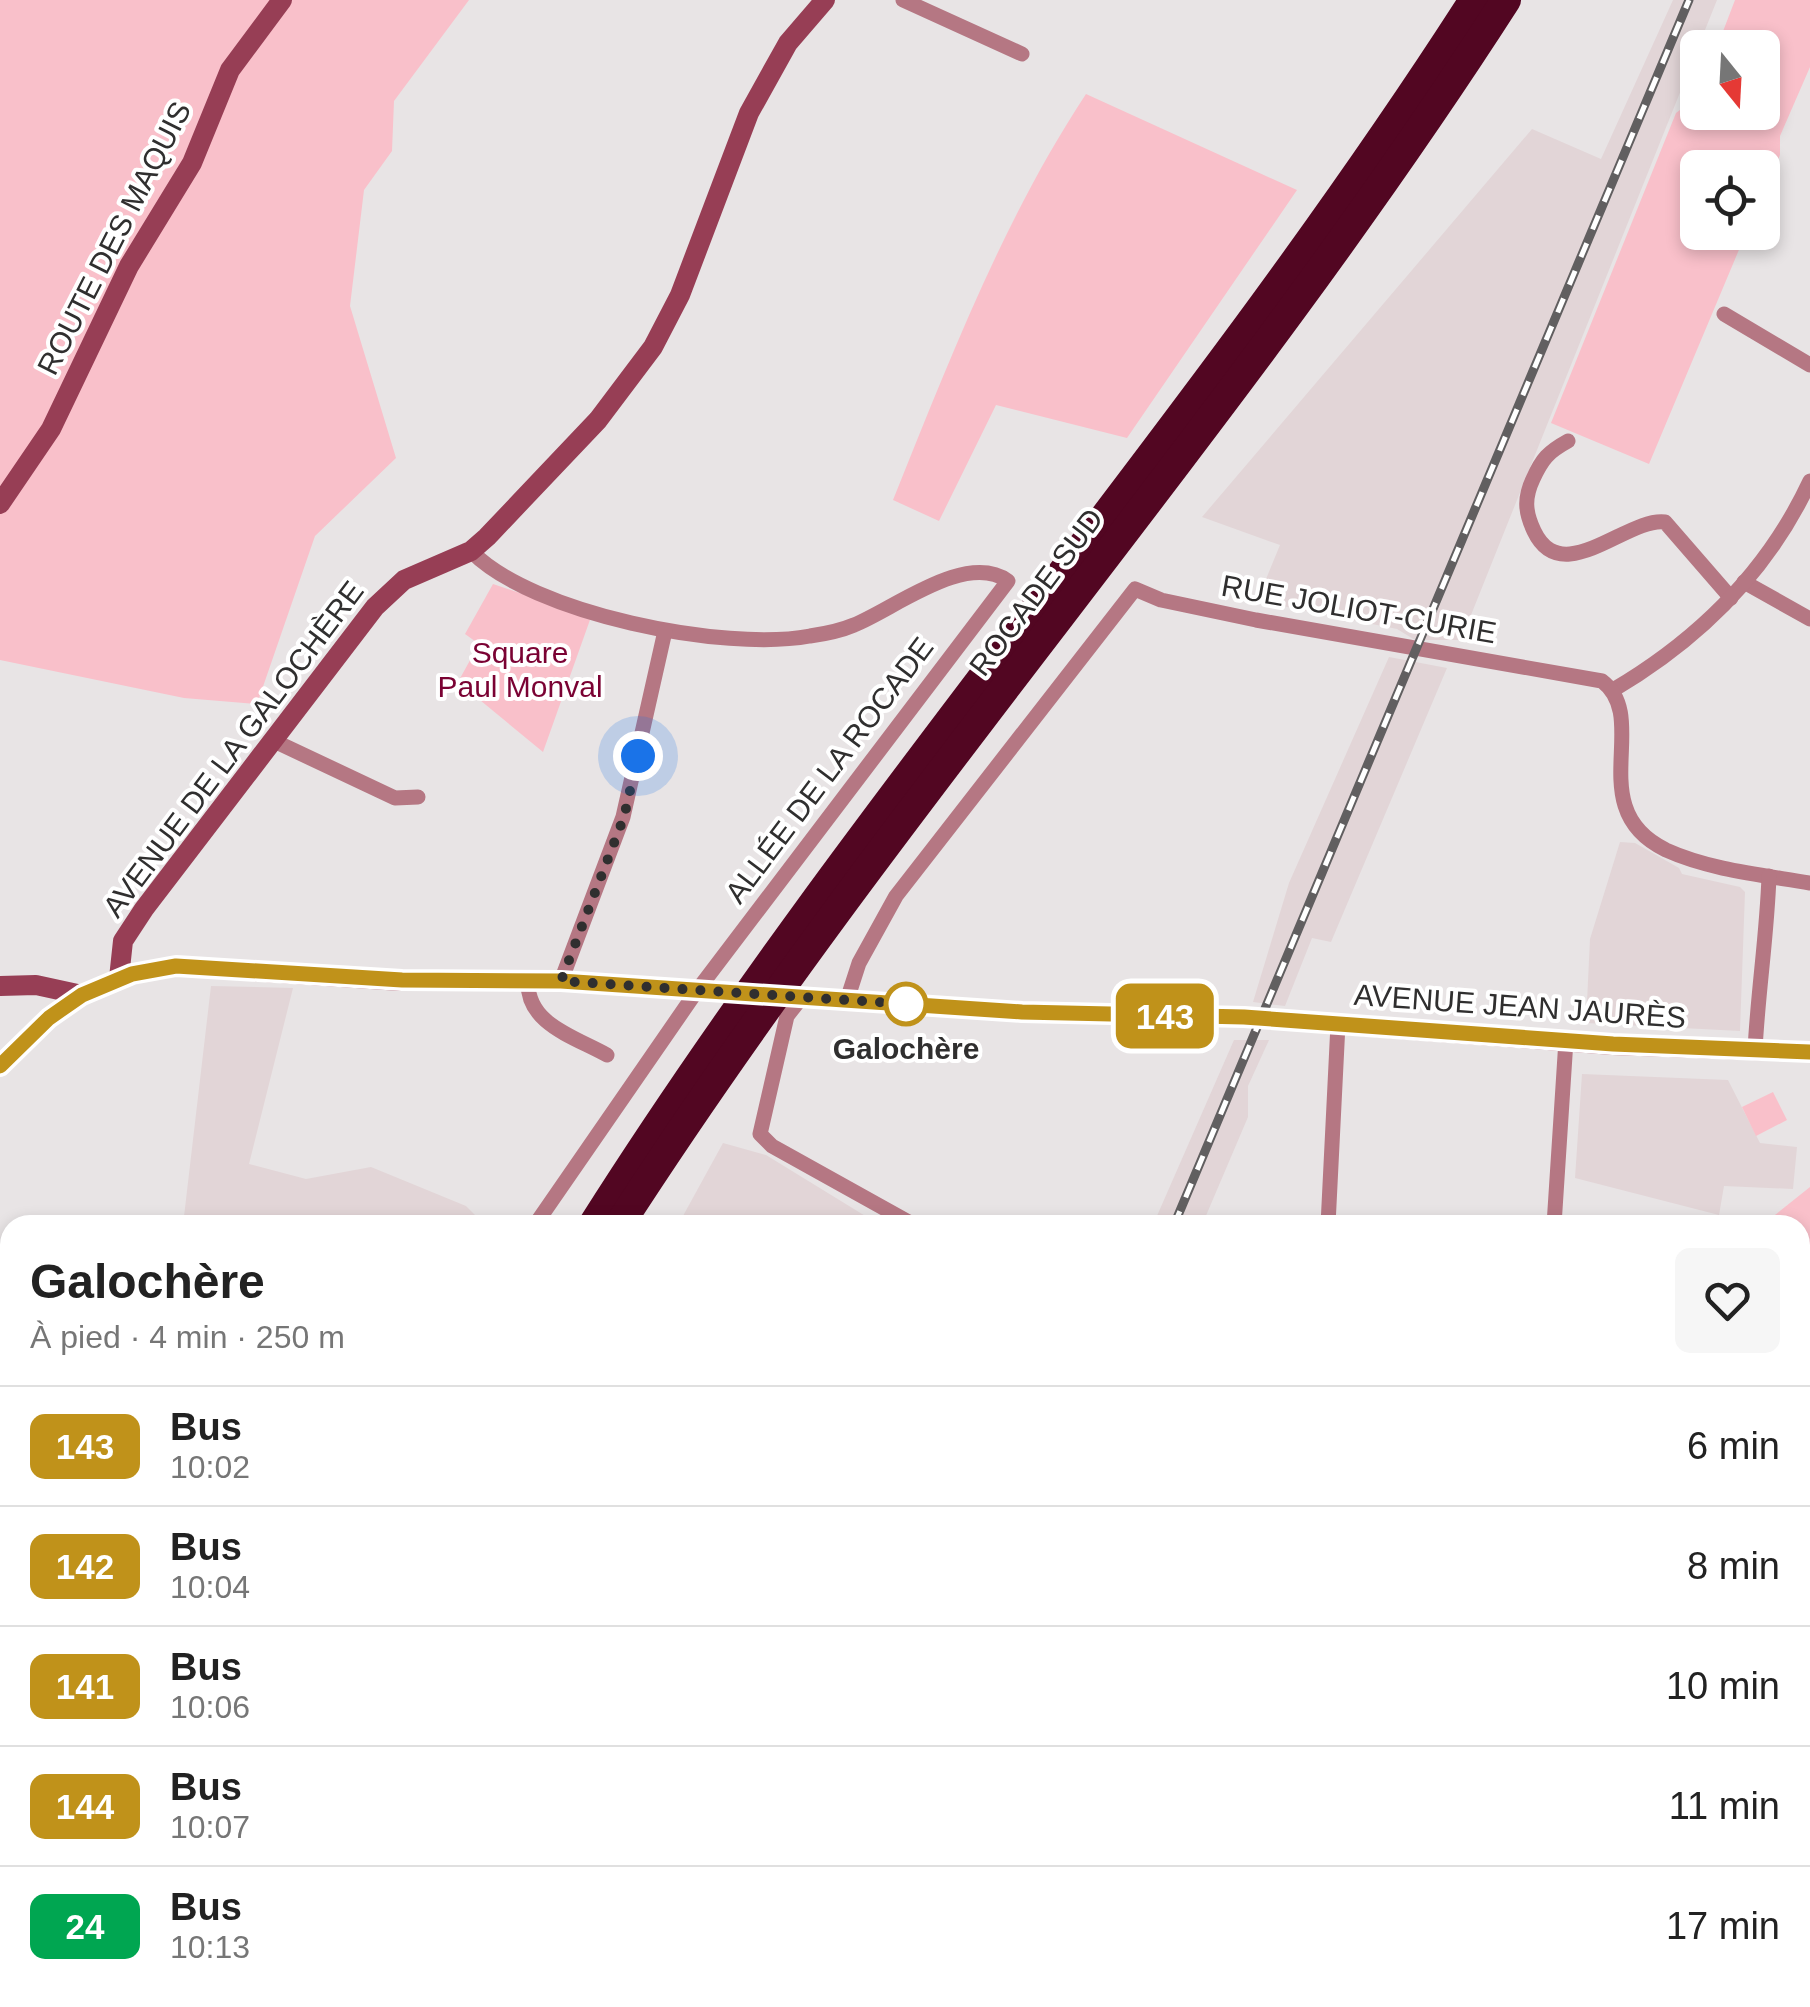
<!DOCTYPE html>
<html lang="fr">
<meta charset="utf-8">
<style>
:root{--surface:#fff;--page:#f6f6f6;--text:#222;--muted:#767676;--line:#e0e0e0}
body{margin:0;font-family:Helvetica,sans-serif;background:var(--page);color:var(--text);height:100vh;display:flex;flex-direction:column;font-size:38px;white-space:nowrap}
*{box-sizing:border-box;margin:0}
p{font-size:32px;color:var(--muted)}
.icon{flex:none;width:55px;height:55px;fill:none;stroke:currentColor;stroke-width:2;stroke-linecap:round;stroke-linejoin:round}
.map{position:relative;flex:1;overflow:hidden}
.sheet{position:absolute;left:0px;top:1215px;width:1810px;height:792px;display:flex;flex-direction:column;background:var(--surface);border-radius:30px 30px 0 0;box-shadow:0 5px 15px #0003}
.sheet>*{flex:none}
.badge{padding:0 20px;border-radius:15px;font-size:35px;line-height:65px}
.needle{width:65px;rotate:162deg}
.buttons{position:absolute;left:1680px;top:30px;display:grid;gap:20px}
.buttons a{display:grid;place-items:center;width:100px;height:100px;border-radius:15px;background:var(--surface);box-shadow:0 5px 15px #0003;font-size:50px}
.you{position:absolute;width:50px;height:50px;margin:-25px;border:8px solid #fff;border-radius:50%;background:#1a73e8;box-shadow:0 0 0 15px #1a73e833}
.map>.badge{position:absolute;translate:-50% -50%;box-shadow:0 0 0 5px #fff}
.round{display:grid;place-items:center;flex:none;width:105px;height:105px;border-radius:15px;background:var(--page)}
.headline{display:flex;align-items:center;justify-content:space-between;height:170px;padding:0 30px}
h1{font-size:48px;font-weight:700;line-height:75px}
ul{padding:0;list-style:none}
li{display:flex;align-items:center;gap:30px;height:120px;padding:0 30px;border-top:2px solid var(--line)}
li div{flex:1}
li b{display:block;font-size:38px}
li em{font-style:normal}
li .badge{min-width:110px;font-weight:700;text-align:center}
.map>svg:first-child{display:block}
.built{fill:#e2d5d7}
.green{fill:#f9c0ca}
.lines{fill:none;stroke-linecap:round;stroke-linejoin:round}
.street{stroke:#b57783;stroke-width:15}
.secondary{stroke:#973e55;stroke-width:20}
.highway{stroke:#520622;stroke-width:30}
.rail-casing{stroke:#615f60;stroke-width:9}
.rail{stroke:#fff;stroke-width:5;stroke-dasharray:15;stroke-linecap:butt}
.line-casing{stroke:#fff;stroke-width:22}
.line{stroke:#c0921a;stroke-width:15}
.walk{stroke:#302f2f;stroke-width:10;stroke-dasharray:0 18}
.stop-dot{fill:#fff;stroke:#c0921a;stroke-width:5}
.labels{text-anchor:middle;dominant-baseline:central;stroke-width:8;stroke-linejoin:round;paint-order:stroke}
.street-label{font-size:30px;fill:#302f2f;stroke:#fff}
.park-label{font-size:30px;fill:#7a0233;stroke:#fff}
.stop-label{font-size:30px;font-weight:bold;fill:#302f2f;stroke:#fff}
</style>
<div class="map">
<svg width="1810" height="2007" viewBox="0 0 1810 2007">
<rect width="100%" height="100%" fill="#e8e4e5"/>
<!-- built -->
<g class="built">
<polygon points="1673,0 1717,0 1461,640 1415,640 1397,629 1257,601 1280,545 1202,517 1532,129 1601,159"/>
<polygon points="1389,657 1447,668 1331,942 1312,938 1285,1006 1253,1002 1289,883"/>
<polygon points="1620,842 1635,843 1679,868 1682,874 1740,887 1745,892 1740,1031 1586,1023 1590,939"/>
<polygon points="211,986 293,988 249,1164 306,1179 371,1167 466,1206 485,1225 183,1225"/>
<polygon points="1234,1040 1269,1040 1248,1086 1248,1117 1202,1225 1153,1225"/>
<polygon points="1582,1074 1728,1080 1760,1143 1797,1147 1793,1189 1724,1186 1719,1215 1575,1178"/>
<polygon points="723,1143 766,1155 880,1225 678,1225"/>
<polygon points="10,1569 10,1879 0,1889 0,1591"/>
<polygon points="1800,1844 1810,1844 1810,2007 1007,2007 1020,1998 1800,1998"/>
<polygon points="480,1998 824,1998 818,2007 481,2007"/>
</g>
<!-- green -->
<g class="green">
<polygon points="0,0 469,0 394,101 392,151 364,190 350,306 396,458 315,536 257,704 184,698 0,660"/>
<polygon points="1735,0 1810,0 1810,67 1780,136 1780,155 1763,195 1762,168 1698,168 1698,232 1746,233 1649,464 1551,423 1676,113 1697,97 1698,112 1762,112 1762,48 1717,47"/>
<path d="M 1086,94 L 1297,190 L 1127,438 L 996,405 L 939,521 L 893,500 C 949,361 1003,220 1086,94 Z"/>
<polygon points="493,584 591,617 543,752 458,682 479,644 465,634"/>
<polygon points="1773,1092 1787,1120 1756,1136 1742,1107"/>
<polygon points="1810,1187 1810,1270 1800,1257 1800,1225 1774,1225 1770,1219"/>
<polygon points="1800,1417 1810,1435 1810,1540 1800,1544"/>
<polygon points="1810,1655 1810,1701 1800,1704 1800,1659"/>
<polygon points="19,1998 186,1998 187,2007 19,2007"/>
<polygon points="342,1998 419,1998 421,2007 342,2007"/>
<polygon points="824,1998 983,1998 970,2007 818,2007"/>
</g>
<g class="lines">
<!-- street -->
<g class="street">
<polyline points="903,0 1022,54"/>
<polyline points="1724,314 1810,365"/>
<path d="M 1568,441 C 1548,452 1542,459 1533,479 C 1524,498 1525,512 1534,531 C 1562,590 1627,517 1665,522 L 1731,598"/>
<path d="M 471,551 C 532,614 725,652 810,636 C 824,634 840,631 854,625 C 894,609 966,551 1008,581 L 696,992 L 535,1225"/>
<polyline points="1744,582 1810,619"/>
<path d="M 1613,690 C 1698,640 1768,571 1810,481"/>
<polyline points="272,740 395,798 418,797"/>
<path d="M 528,980 C 526,1024 573,1036 607,1055"/>
<polyline points="561,981 623,817 665,631"/>
<polyline points="802,997 787,1016 760,1134 772,1146 914,1225"/>
<path d="M 847,1000 L 859,963 L 896,896 L 1135,589 L 1161,600 L 1256,620 L 1602,681 C 1652,719 1581,809 1666,850 C 1710,870 1763,875 1810,883"/>
<path d="M 1755,1050 C 1758,991 1767,935 1769,876"/>
<polyline points="1328,1225 1338,1024"/>
<polyline points="1554,1225 1566,1040"/>
<polyline points="1800,1333 1810,1325"/>
<polyline points="0,1345 5,1350"/>
<polyline points="1800,1385 1810,1402"/>
<polyline points="1800,1832 1810,1832"/>
<polyline points="0,1908 10,1895"/>
<polyline points="1504,1998 1504,2007"/>
<polyline points="890,2007 901,1998"/>
</g>
<!-- secondary -->
<g class="secondary">
<polyline points="0,504 51,429 129,266 192,163 230,70 282,0"/>
<polyline points="119,978 123,941 144,909 375,607 404,580 471,551 487,537 598,420 653,347 680,295 749,113 788,43 825,0"/>
<polyline points="0,986 36,985 82,995"/>
<polyline points="0,1066 49,1018 82,995 132,974 176,966 401,981 561,981 1022,1012 1244,1017 1613,1045 1810,1052"/>
</g>
<!-- highway -->
<g class="highway">
<path d="M 593,1225 C 862,800 1202,424 1474,0"/>
<path d="M 619,1225 C 892,801 1233,425 1506,0"/>
<polyline points="0,1969 10,1955"/>
<polyline points="196,1998 199,2007"/>
<polyline points="326,1998 327,2007"/>
<polyline points="8,2007 10,1989"/>
<polyline points="226,2007 230,1998"/>
<polyline points="249,2007 253,1998"/>
</g>
<defs>
<g id="rail">
<polyline points="1174,1225 1689,0"/>
<polyline points="776,2007 782,1998"/>
<polyline points="804,2007 811,1998"/>
</g>
</defs>
<!-- rail casing -->
<use href="#rail" class="rail-casing"/>
<!-- rail -->
<use href="#rail" class="rail"/>
</g>
<g class="lines">
<defs>
<polyline id="line" points="0,1066 49,1018 82,995 132,974 176,966 402,980 561,981 1022,1012 1244,1017 1613,1044 1810,1052"/>
</defs>
<!-- line casing -->
<use href="#line" class="line-casing"/>
<!-- line -->
<use href="#line" class="line"/>
<!-- walk -->
<polyline class="walk" points="638,756 624,817 561,981 906,1004"/>
</g>
<!-- markers -->
<circle class="stop-dot" cx="906" cy="1004" r="20"/>
<g class="labels">
<!-- street labels -->
<g class="street-label">
<text transform="translate(114 238) rotate(-63)">ROUTE DES MAQUIS</text>
<text transform="translate(1036 592) rotate(-53)">ROCADE SUD</text>
<text transform="translate(1359 609) rotate(10)">RUE JOLIOT-CURIE</text>
<text transform="translate(233 749) rotate(-53)">AVENUE DE LA GALOCHÈRE</text>
<text transform="translate(829 770) rotate(-53)">ALLÉE DE LA ROCADE</text>
<text transform="translate(1520 1006) rotate(4)">AVENUE JEAN JAURÈS</text>
</g>
<!-- park labels -->
<g class="park-label">
<text x="520" y="652">Square<tspan x="520" dy="34">Paul Monval</tspan></text>
</g>
<!-- stop labels -->
<g class="stop-label">
<text x="906" y="1048">Galochère</text>
</g>
</g>
</svg>
<div class="buttons">
<a><svg class="needle" viewBox="-14 -14 28 28"><path d="M0-13l5 13h-10z" fill="#e53935"/><path d="M0 13l5-13h-10z" fill="#767676"/></svg></a>
<a><svg class="icon" aria-label="locate" viewBox="0 0 24 24"><circle cx="12" cy="12" r="6"/><path d="M12 2v4M12 18v4M2 12h4M18 12h4"/></svg></a>
</div>
<div class="you" style="left:638px;top:756px"></div>
<b class="badge" style="left:1165px;top:1016px;background:#c0921a;color:#fff">143</b>
<section class="sheet">
<div class="headline"><div><h1>Galochère</h1><p>À pied · 4 min · 250 m</p></div><a class="round"><svg class="icon" aria-label="heart" viewBox="0 0 24 24"><path d="M12 20l-8-8c-3-5 5-10 8-4 3-6 11-1 8 4z"/></svg></a></div>
<ul>
<li><span class="badge" style="background:#c0921a;color:#fff">143</span><div><b>Bus</b><p>10:02</p></div><em>6 min</em></li>
<li><span class="badge" style="background:#c0921a;color:#fff">142</span><div><b>Bus</b><p>10:04</p></div><em>8 min</em></li>
<li><span class="badge" style="background:#c0921a;color:#fff">141</span><div><b>Bus</b><p>10:06</p></div><em>10 min</em></li>
<li><span class="badge" style="background:#c0921a;color:#fff">144</span><div><b>Bus</b><p>10:07</p></div><em>11 min</em></li>
<li><span class="badge" style="background:#00a651;color:#fff">24</span><div><b>Bus</b><p>10:13</p></div><em>17 min</em></li>
</ul>
</section>
</div>
